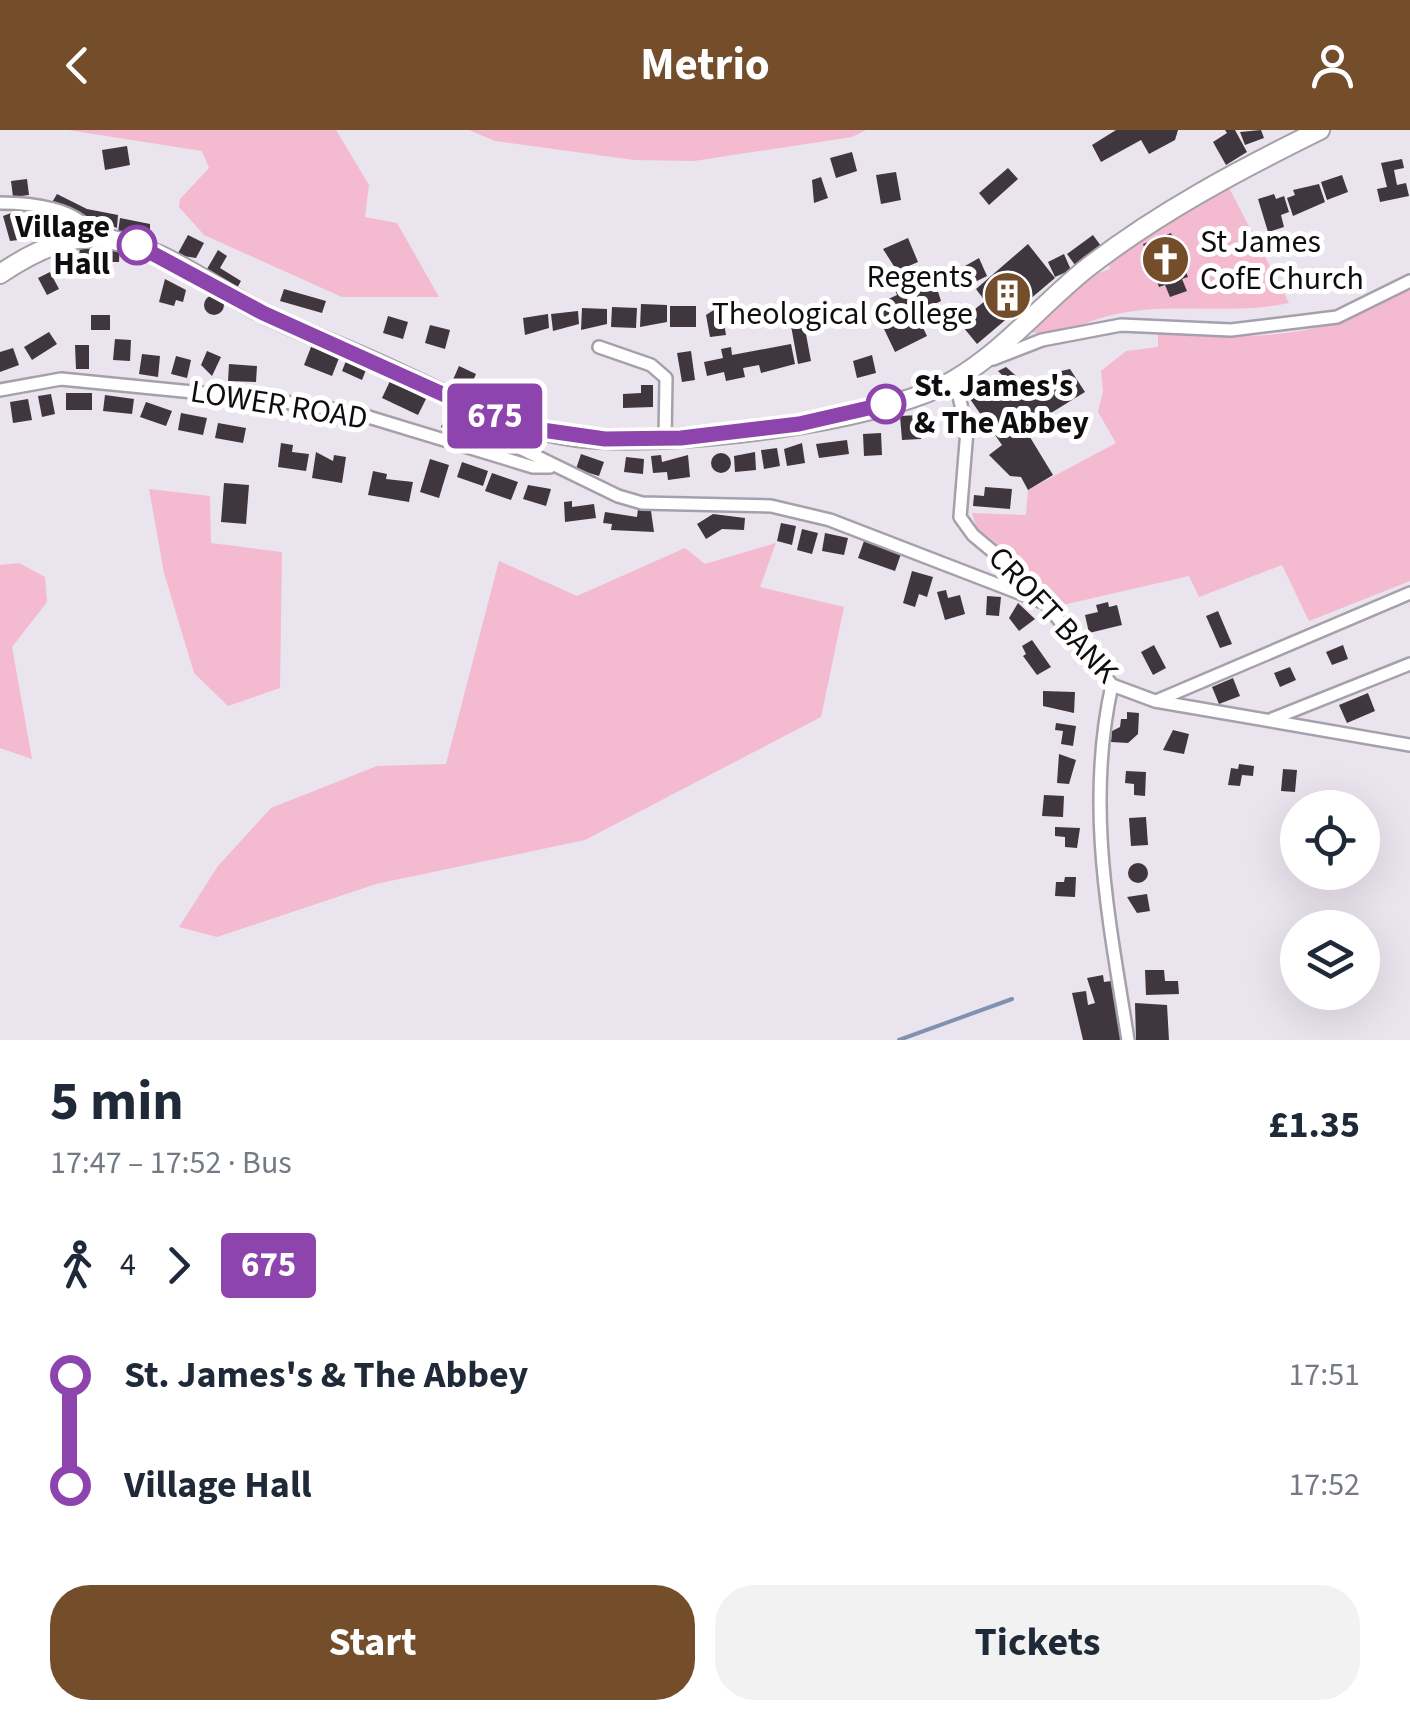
<!DOCTYPE html>
<meta charset="utf-8">
<style>
:root{--surface:#fff;--page:#f2f2f3;--text:#1f2937;--muted:#747a83;--accent:#744e2b}
body{margin:0;font-family:"Source Sans 3",sans-serif;background:var(--page);color:var(--text);height:100vh;display:flex;flex-direction:column;font-size:38px;white-space:nowrap}
*{box-sizing:border-box;margin:0}
p{font-size:32px;color:var(--muted)}
.icon{flex:none;width:55px;height:55px;fill:none;stroke:currentColor;stroke-width:2;stroke-linecap:round;stroke-linejoin:round}
.map{position:relative;height:910px;overflow:hidden}
.drawer{display:flex;flex-direction:column;background:var(--surface);flex:1}
.drawer>*{flex:none}
.badge{padding:0 20px;border-radius:8px;font-size:35px;line-height:65px}
.controls{position:absolute;left:1280px;top:660px;display:grid;gap:20px}
.controls a{display:grid;place-items:center;width:100px;height:100px;border-radius:50%;background:var(--surface);box-shadow:0 10px 40px #0002;font-size:50px}
.map>.badge{position:absolute;translate:-50% -50%;box-shadow:0 0 0 5px #fff}
.legs{display:flex;align-items:center;gap:15px;height:110px;padding:0 50px;font-size:32px}
.legs p{margin-inline-start:auto}
.headline{display:flex;align-items:center;justify-content:space-between;height:170px;padding:0 50px}
h1{font-size:55px;font-weight:700;line-height:75px}
.button{display:flex;gap:20px;margin-top:auto;padding:20px 50px}
.button a{flex:1;height:115px;border-radius:40px;background:var(--accent);color:#fff;font-size:40px;font-weight:700;line-height:115px;text-align:center}
.button a+a{background:var(--page);color:var(--text)}
ul{padding:0 50px;list-style:none}
li{display:flex;align-items:center;gap:35px;height:110px;font-size:38px}
li i{display:grid;place-items:center;width:15px;height:100%;margin:0 12px;background:currentColor}
li i::after{content:'';width:25px;height:25px;margin:-12px;border:8px solid;border-radius:50%;background:var(--surface)}
li p{margin-inline-start:auto}
li:first-child i{background:linear-gradient(#0000 50%,currentColor 0)}
li:last-child i{background:linear-gradient(currentColor 50%,#0000 0)}
header{display:flex;justify-content:space-between;align-items:center;height:130px;padding:0 50px;background:var(--accent);color:#fff;font-size:45px;font-weight:700}
.map>svg:first-child{display:block}
.green{fill:#f3bad0}
.lines{fill:none;stroke-linecap:round;stroke-linejoin:round}
.stream{stroke:#8291b1;stroke-width:4}
.building{fill:#3f373d}
.minor-casing{stroke:#a5a0aa;stroke-width:16}
.secondary-casing{stroke:#a5a0aa;stroke-width:22}
.minor{stroke:#fff;stroke-width:11}
.secondary{stroke:#fff;stroke-width:18}
.line-1-casing{stroke:#fff;stroke-width:22}
.line-1{stroke:#8e44ad;stroke-width:15}
.stop-1-dot{fill:#fff;stroke:#8e44ad;stroke-width:5}
.labels{text-anchor:middle;dominant-baseline:central;stroke-width:10;stroke-linejoin:round;paint-order:stroke}
.stop-label{font-size:32px;font-weight:bold;fill:#0f0d10;stroke:#fff;text-anchor:end}
.poi-label{font-size:32px;fill:#0f0d10;stroke:#fff;text-anchor:start}
.street-label{font-size:32px;fill:#0f0d10;stroke:#fff}
</style>
<header><svg class="icon" aria-label="back" viewBox="0 0 24 24"><path d="M15 5l-7 7 7 7"/></svg>Metrio<svg class="icon" aria-label="person" viewBox="0 0 24 24"><circle cx="12" cy="8" r="4"/><path d="M4 21q1-7 8-7t8 7"/></svg></header>
<div class="map">
<svg width="1410" height="910" viewBox="0 0 1410 910">
<rect width="100%" height="100%" fill="#eae4ef"/>
<!-- green -->
<g class="green">
<polygon points="68,0 336,0 369,55 365,87 397,93 439,167 342,167 204,105 179,77 180,69 209,38 202,21"/>
<polygon points="469,0 866,0 852,7 694,31 634,30 495,11"/>
<path d="M 1227,54 L 1289,173 C 1230,186 1170,171 1112,185 C 1086,191 1057,208 1030,202 L 1084,148 L 1110,139 L 1107,130 Z"/>
<path d="M 1410,158 L 1410,451 L 1309,491 L 1282,435 L 1199,467 L 1189,446 L 1054,477 L 1027,439 L 977,398 L 972,383 L 1026,385 L 1028,360 L 1116,313 L 1098,282 L 1103,261 L 1101,241 L 1126,221 L 1158,217 L 1158,203 C 1218,209 1280,209 1339,192 C 1363,185 1387,169 1410,158 Z"/>
<polygon points="149,359 210,366 211,413 282,422 280,558 228,576 194,543 164,443"/>
<polygon points="776,413 760,457 844,477 821,587 585,710 376,754 217,807 179,797 218,736 271,678 377,636 446,634 499,431 577,466 685,418 705,434"/>
<polygon points="19,433 45,447 47,472 12,517 32,629 0,618 0,435"/>
</g>
<g class="lines">
<!-- stream -->
<polyline class="stream" points="899,910 1012,869"/>
</g>
<!-- building -->
<g class="building">
<polygon points="1116,0 1178,0 1175,10 1149,24 1141,10 1101,32 1092,15"/>
<polygon points="1225,0 1235,0 1247,22 1226,35 1213,12 1227,3"/>
<polygon points="1261,0 1264,8 1245,15 1240,2"/>
<polygon points="127,16 130,35 105,40 102,20"/>
<polygon points="852,22 857,41 836,48 830,28"/>
<polygon points="1402,29 1404,38 1394,40 1397,55 1406,53 1409,66 1380,72 1377,59 1387,57 1381,33"/>
<polygon points="1008,38 1018,49 989,75 979,63"/>
<polygon points="896,42 901,70 881,74 876,45"/>
<polygon points="1342,45 1348,62 1327,70 1321,52"/>
<polygon points="821,47 828,68 814,73 812,50"/>
<polygon points="27,49 29,65 13,67 11,51"/>
<polygon points="1319,54 1325,72 1293,86 1287,68 1295,65 1293,60"/>
<polygon points="57,64 87,79 118,85 117,98 51,74"/>
<polygon points="1274,64 1276,69 1284,66 1289,82 1281,85 1284,97 1268,102 1258,69"/>
<polygon points="33,78 39,78 39,84 51,84 46,106 33,106"/>
<polygon points="22,79 33,103 26,105 27,109 10,111 3,86"/>
<polygon points="120,88 150,94 150,104 118,102"/>
<polygon points="1171,103 1188,147 1182,149 1187,161 1170,167 1165,155 1159,157 1143,114"/>
<polygon points="188,105 204,113 196,128 177,125"/>
<polygon points="1093,105 1101,116 1075,135 1067,124"/>
<polygon points="908,108 918,132 897,141 883,119"/>
<polygon points="80,114 120,114 119,132 106,132 107,125 100,124 99,131 79,129"/>
<polygon points="1028,114 1055,148 977,214 959,192 985,171 976,159"/>
<polygon points="218,120 227,126 220,138 241,151 237,158 207,139"/>
<polygon points="1064,124 1071,140 1055,147 1048,132"/>
<polygon points="979,128 987,146 973,153 965,136"/>
<polygon points="50,142 59,159 47,165 38,148"/>
<polygon points="165,149 186,160 183,172 176,170 174,176 159,172"/>
<polygon points="902,151 909,165 935,152 941,171 916,183 927,206 895,222 873,176 897,165 893,155"/>
<polygon points="284,159 326,171 322,183 280,171"/>
<circle cx="214" cy="175" r="10"/>
<polygon points="641,174 667,175 667,192 640,197"/>
<rect x="670" y="176" width="26" height="21"/>
<polygon points="612,177 637,178 636,198 611,197"/>
<polygon points="582,178 607,179 607,194 581,200"/>
<polygon points="717,178 722,181 726,205 710,207 706,185"/>
<polygon points="578,181 579,194 553,201 551,184"/>
<polygon points="802,183 811,231 798,234 789,185"/>
<polygon points="548,184 549,198 525,205 523,188"/>
<rect x="91" y="185" width="19" height="15"/>
<polygon points="388,186 408,192 403,209 383,203"/>
<polygon points="430,195 450,200 445,219 425,213"/>
<polygon points="49,202 57,214 32,230 24,217"/>
<polygon points="115,209 131,210 130,231 113,230"/>
<polygon points="313,212 341,223 332,246 304,235"/>
<polygon points="791,214 795,234 761,243 759,235 743,238 745,247 726,251 724,242 707,246 704,232 723,228 721,219 731,217 732,225"/>
<polygon points="75,215 89,215 89,239 76,239"/>
<polygon points="13,218 19,235 0,242 0,222"/>
<polygon points="207,221 221,227 212,246 201,235"/>
<polygon points="691,221 695,250 682,252 677,223"/>
<polygon points="142,224 160,226 158,247 139,244"/>
<polygon points="872,225 876,243 857,248 853,231"/>
<polygon points="176,226 191,230 187,248 171,244"/>
<polygon points="348,226 368,235 362,250 342,241"/>
<polygon points="229,234 257,236 256,252 228,251"/>
<polygon points="459,236 476,244 469,260 452,252"/>
<polygon points="1006,237 1032,260 1057,242 1070,239 1085,262 1025,299 1053,345 1028,360 1021,347 1010,346 989,325 1002,315 970,269 1005,248 998,241"/>
<polygon points="489,250 507,258 500,274 482,266"/>
<polygon points="390,251 426,269 418,285 382,268"/>
<polygon points="641,255 653,255 653,277 623,278 623,264 641,263"/>
<polygon points="517,259 537,264 534,278 513,272"/>
<rect x="66" y="263" width="26" height="17"/>
<polygon points="51,264 55,284 42,287 38,266"/>
<polygon points="105,265 134,269 132,284 103,281"/>
<polygon points="28,269 32,290 13,293 10,272"/>
<polygon points="146,272 172,281 166,296 140,287"/>
<polygon points="450,276 461,281 457,289 472,295 467,307 441,297"/>
<polygon points="181,283 207,288 203,305 178,300"/>
<polygon points="920,285 921,309 902,310 900,286"/>
<polygon points="218,293 246,298 243,313 215,308"/>
<polygon points="881,303 882,325 864,326 863,304"/>
<polygon points="847,310 849,324 819,328 816,314"/>
<polygon points="281,313 293,315 292,322 309,324 306,341 278,337"/>
<polygon points="802,313 805,333 787,336 784,319"/>
<polygon points="777,318 780,336 764,339 761,320"/>
<polygon points="316,322 333,331 334,325 346,327 342,353 312,348"/>
<polygon points="755,322 756,340 735,342 734,326"/>
<circle cx="721" cy="333" r="10"/>
<polygon points="581,324 604,332 599,346 576,339"/>
<polygon points="661,325 662,332 688,325 690,347 668,350 667,342 653,343 651,326"/>
<polygon points="626,327 644,329 643,344 624,342"/>
<polygon points="430,329 449,335 439,368 420,362"/>
<polygon points="462,332 488,341 483,356 457,347"/>
<polygon points="373,341 387,344 386,349 413,352 409,372 368,365"/>
<polygon points="492,343 518,352 511,370 485,361"/>
<polygon points="224,353 249,355 246,394 221,392"/>
<polygon points="528,355 551,359 546,376 523,369"/>
<polygon points="985,357 1012,359 1010,379 973,376 974,365 984,366"/>
<polygon points="572,371 572,377 594,374 596,388 565,392 564,372"/>
<polygon points="638,379 651,381 654,402 611,400 612,394 603,393 605,382 637,387"/>
<polygon points="713,384 745,388 744,400 722,399 706,409 697,394"/>
<polygon points="781,393 796,396 792,415 777,411"/>
<polygon points="802,399 818,403 812,424 797,420"/>
<polygon points="825,403 848,408 844,425 822,421"/>
<polygon points="864,411 901,424 895,441 858,428"/>
<polygon points="912,441 933,447 927,467 919,464 915,477 903,473"/>
<polygon points="946,460 948,468 960,465 965,484 945,490 937,462"/>
<polygon points="987,466 1001,467 999,486 986,485"/>
<polygon points="1108,472 1109,477 1117,475 1122,495 1089,503 1085,485 1098,482 1096,475"/>
<polygon points="1018,473 1035,489 1019,501 1009,488"/>
<polygon points="1218,481 1232,514 1220,518 1206,486"/>
<polygon points="1032,510 1051,537 1037,545 1023,526 1026,524 1022,516"/>
<polygon points="1154,515 1166,538 1153,545 1141,522"/>
<polygon points="1343,515 1348,529 1332,535 1326,522"/>
<polygon points="1290,537 1296,550 1280,557 1274,543"/>
<polygon points="1233,548 1240,566 1219,574 1212,557"/>
<polygon points="1043,561 1075,562 1074,583 1043,576"/>
<polygon points="1368,563 1375,581 1347,593 1339,575"/>
<polygon points="1127,582 1139,583 1138,604 1128,613 1111,612 1112,601 1120,597 1121,589 1127,589"/>
<polygon points="1056,593 1076,596 1073,616 1061,614 1063,601 1055,600"/>
<polygon points="1173,600 1189,604 1184,624 1163,620"/>
<polygon points="1059,624 1076,630 1069,654 1057,653"/>
<polygon points="1239,634 1254,636 1253,646 1242,645 1240,656 1228,655 1231,638 1238,639"/>
<polygon points="1283,639 1297,640 1295,662 1281,661"/>
<polygon points="1126,641 1146,642 1145,666 1134,665 1134,654 1125,653"/>
<polygon points="1044,665 1064,666 1063,687 1042,686"/>
<polygon points="1146,687 1148,715 1131,716 1129,688"/>
<polygon points="1055,697 1080,698 1077,718 1065,717 1065,707 1055,706"/>
<circle cx="1138" cy="743" r="10"/>
<polygon points="1065,747 1076,747 1075,767 1055,766 1056,752 1064,752"/>
<polygon points="1147,764 1150,781 1137,783 1127,767"/>
<polygon points="1145,840 1164,840 1165,851 1178,851 1179,864 1146,865"/>
<polygon points="1103,845 1104,852 1111,851 1124,910 1083,910 1072,863 1086,861 1088,875 1095,873 1087,848"/>
<polygon points="1135,873 1167,875 1169,910 1136,910"/>
</g>
<g class="lines">
<defs>
<g id="minor">
<path d="M 0,73 C 28,73 81,77 94,108"/>
<polyline points="599,217 651,235 666,248 665,309"/>
<polyline points="993,229 1042,210 1121,195 1231,200 1337,187 1410,151"/>
<polyline points="955,250 967,300 960,387 973,405 1015,440 1046,474 1112,555 1155,571 1410,615"/>
<polyline points="0,260 61,249 264,269 352,282 533,337 550,337"/>
<polyline points="477,279 482,295 507,312 618,366 642,373 771,376 830,390 1040,471"/>
<path d="M 1112,555 C 1085,676 1109,790 1128,910"/>
<polyline points="1156,571 1410,463"/>
<polyline points="1272,589 1410,534"/>
</g>
<path id="secondary" d="M 0,144 C 28,125 63,106 98,108 C 159,113 208,155 261,182 C 299,201 340,216 379,234 C 443,263 505,298 576,307 C 665,318 877,294 954,250 C 1004,221 1042,174 1087,138 C 1159,82 1239,40 1320,0"/>
</defs>
<!-- minor casing -->
<use href="#minor" class="minor-casing"/>
<!-- secondary casing -->
<use href="#secondary" class="secondary-casing"/>
<!-- minor -->
<use href="#minor" class="minor"/>
<!-- secondary -->
<use href="#secondary" class="secondary"/>
</g>
<g class="lines">
<defs>
<polyline id="line-1" points="137,115 263,183 478,280 542,300 605,309 681,308 799,294 886,274"/>
</defs>
<!-- line-1 casing -->
<use href="#line-1" class="line-1-casing"/>
<!-- line-1 -->
<use href="#line-1" class="line-1"/>
</g>
<!-- icons -->
<defs>
<symbol id="church-disc" viewBox="-11 -11 22 22"><circle r="9.5" fill="#744e2b" stroke="#fff"/><path d="M-1.2-6h2.4v3.5h3.3v2.4h-3.3V6h-2.4V-.1h-3.3v-2.4h3.3Z" fill="#fff"/></symbol>
<symbol id="building-disc" viewBox="-11 -11 22 22"><circle r="9.5" fill="#744e2b" stroke="#fff"/><path d="M-4-6H4V6H1V3H-1V6H-4ZM-2.5-4.3h1.7v1.8h-1.7ZM.8-4.3h1.7v1.8H.8ZM-2.5-1h1.7V.8h-1.7ZM.8-1h1.7V.8H.8Z" fill="#fff"/></symbol>
</defs>
<g fill-rule="evenodd">
<use href="#church-disc" x="1138" y="102" width="55" height="55"/>
<use href="#building-disc" x="980" y="138" width="55" height="55"/>
</g>
<!-- markers -->
<g class="stop-1-dot">
<circle cx="137" cy="115" r="18"/>
<circle cx="886" cy="274" r="18"/>
</g>
<g class="labels">
<!-- stop labels -->
<g class="stop-label">
<text x="110" y="97">Village<tspan x="110" dy="37">Hall</tspan></text>
<text x="914" y="256" text-anchor="start">St. James's<tspan x="914" dy="37">&amp; The Abbey</tspan></text>
</g>
<!-- poi labels -->
<g class="poi-label">
<text x="1200" y="112">St James<tspan x="1200" dy="37">CofE Church</tspan></text>
<text x="973" y="147" text-anchor="end">Regents<tspan x="973" dy="37">Theological College</tspan></text>
</g>
<!-- street labels -->
<g class="street-label">
<text transform="translate(279 275) rotate(9)">LOWER ROAD</text>
<text transform="translate(1053 485) rotate(47)">CROFT BANK</text>
</g>
</g>
</svg>
<div class="controls">
<a><svg class="icon" aria-label="locate" viewBox="0 0 24 24"><circle cx="12" cy="12" r="6"/><path d="M12 2v4M12 18v4M2 12h4M18 12h4"/></svg></a>
<a><svg class="icon" aria-label="layers" viewBox="0 0 24 24"><path d="M12 4l9 5-9 5-9-5zM3 14l9 5 9-5"/></svg></a>
</div>
<b class="badge" style="left:495px;top:286px;background:#8e44ad;color:#fff">675</b>
</div>
<section class="drawer">
<div class="headline"><div><h1>5 min</h1><p>17:47 – 17:52 · Bus</p></div><b>£1.35</b></div>
<div class="legs"><svg class="icon" aria-label="walk" viewBox="0 0 24 24"><circle cx="13" cy="4" r="2"/><path d="M13 8l-2 6 4 7M11 14l-3 7M7 12l3-4h3l4 4"/></svg>4<svg class="icon" aria-label="forward" viewBox="0 0 24 24"><path d="M9 5l7 7-7 7"/></svg><b class="badge" style="background:#8e44ad;color:#fff">675</b></div>
<ul>
<li><i style="color:#8e44ad"></i><b>St. James's &amp; The Abbey</b><p>17:51</p></li>
<li><i style="color:#8e44ad"></i><b>Village Hall</b><p>17:52</p></li>
</ul>
<div class="button"><a>Start</a><a>Tickets</a></div>
</section>
